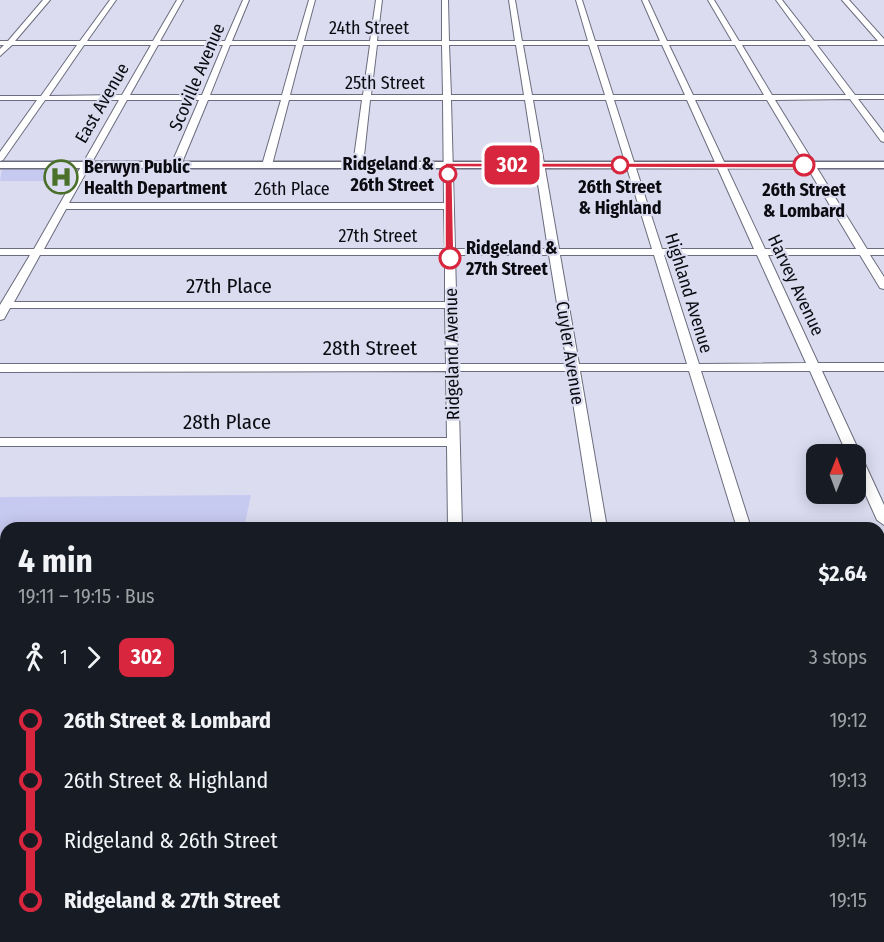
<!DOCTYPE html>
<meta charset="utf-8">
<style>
:root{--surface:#171b24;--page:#242831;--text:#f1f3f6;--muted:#9ea1a6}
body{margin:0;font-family:"Fira Sans Condensed",sans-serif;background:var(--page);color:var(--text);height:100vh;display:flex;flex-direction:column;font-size:22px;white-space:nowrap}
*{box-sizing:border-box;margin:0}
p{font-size:20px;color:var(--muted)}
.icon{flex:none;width:33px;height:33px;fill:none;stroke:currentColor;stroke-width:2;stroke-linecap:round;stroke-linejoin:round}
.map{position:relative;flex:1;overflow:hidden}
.drawer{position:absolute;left:0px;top:522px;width:885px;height:420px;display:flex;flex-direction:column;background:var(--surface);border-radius:18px 18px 0 0;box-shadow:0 3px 15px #0003}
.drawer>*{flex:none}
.badge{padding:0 12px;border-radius:9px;font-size:21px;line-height:39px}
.needle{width:39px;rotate:1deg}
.tools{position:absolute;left:806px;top:444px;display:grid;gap:12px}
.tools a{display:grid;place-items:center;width:60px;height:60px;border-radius:12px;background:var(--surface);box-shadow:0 3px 15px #0003;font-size:30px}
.map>.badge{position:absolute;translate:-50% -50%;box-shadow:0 0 0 3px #fff}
.legs{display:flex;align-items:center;gap:9px;height:66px;padding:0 18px;font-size:20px}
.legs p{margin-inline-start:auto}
.headline{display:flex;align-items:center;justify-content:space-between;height:102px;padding:0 18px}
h1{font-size:33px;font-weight:700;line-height:45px}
ul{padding:0 18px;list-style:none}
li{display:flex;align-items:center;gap:21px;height:60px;font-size:22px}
li i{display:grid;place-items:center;width:9px;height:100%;margin:0 8px;background:currentColor}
li i::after{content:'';width:15px;height:15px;margin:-8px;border:4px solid;border-radius:50%;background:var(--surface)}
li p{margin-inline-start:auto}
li:first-child i{background:linear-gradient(#0000 50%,currentColor 0)}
li:last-child i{background:linear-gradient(currentColor 50%,#0000 0)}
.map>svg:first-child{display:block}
.green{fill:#c7caf0}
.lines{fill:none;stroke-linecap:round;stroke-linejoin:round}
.minor-casing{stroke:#6b6c7d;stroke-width:2}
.major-casing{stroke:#6b6c7d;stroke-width:3}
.minor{fill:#fff;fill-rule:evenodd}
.major{fill:#fff;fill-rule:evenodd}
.rail-far1{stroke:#7c7d8a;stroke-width:3;stroke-dasharray:13 7;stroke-linecap:butt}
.rail{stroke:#7c7d8a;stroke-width:4;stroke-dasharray:16 8;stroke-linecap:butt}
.line-1{fill:#d7263d;stroke:#fff;stroke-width:1.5}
.stop-1-dot{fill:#fff;stroke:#d7263d;stroke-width:3}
.labels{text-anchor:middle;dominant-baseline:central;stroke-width:4.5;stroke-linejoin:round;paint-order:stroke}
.far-street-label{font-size:18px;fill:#0b0b11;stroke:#dbdcf0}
.far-stop-label{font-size:18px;font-weight:bold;fill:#0b0b11;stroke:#dbdcf0}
.far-poi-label{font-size:18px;font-weight:bold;fill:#0b0b11;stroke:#dbdcf0;text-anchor:start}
.street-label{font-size:21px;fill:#0b0b11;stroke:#dbdcf0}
</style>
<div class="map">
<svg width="884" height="942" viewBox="0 0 884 942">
<rect width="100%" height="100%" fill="#dbdcf0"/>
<!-- green -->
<g class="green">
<polygon points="2,169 57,169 50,181 0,181"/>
<polygon points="251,495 244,528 6,528 6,568 0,566 0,497"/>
<polygon points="0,595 6,597 6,750 0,750"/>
</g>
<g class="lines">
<defs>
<g id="minor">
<path d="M 43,0 L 50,0 L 15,41 L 80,41 L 110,0 L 116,0 L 87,41 L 153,41 L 177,0 L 183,0 L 160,41 L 225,41 L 243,0 L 249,0 L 232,41 L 297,41 L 309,0 L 315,0 L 304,41 L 370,41 L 376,0 L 382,0 L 377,41 L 442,41 L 442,0 L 448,0 L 449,41 L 515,41 L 509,0 L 515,0 L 522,41 L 588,41 L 576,0 L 582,0 L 595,41 L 660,41 L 642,0 L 648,0 L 667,41 L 732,41 L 708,0 L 714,0 L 739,41 L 806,41 L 776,0 L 782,0 L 814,41 L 878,41 L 842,0 L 849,0 L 884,39 L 884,45 L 817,45 L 855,95 L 884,95 L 884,99 L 858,99 L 884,133 L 884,142 L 881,141 L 850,99 L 775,100 L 867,249 L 884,249 L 884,255 L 870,255 L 884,277 L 884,289 L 880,288 L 860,255 L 768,255 L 818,363 L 884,363 L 884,371 L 822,371 L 884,505 L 884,525 L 877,520 L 855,471 L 855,454 L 847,454 L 810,371 L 701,371 L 751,528 L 737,528 L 689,371 L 580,371 L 607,528 L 593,528 L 568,371 L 458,371 L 462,528 L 448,528 L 447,446 L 0,446 L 0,438 L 447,438 L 446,371 L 0,372 L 0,364 L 446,364 L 445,308 L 10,308 L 4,319 L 0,320 L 0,305 L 30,255 L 0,255 L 0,249 L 34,249 L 119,100 L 45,100 L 3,160 L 0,161 L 0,152 L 37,100 L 0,100 L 0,96 L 41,96 L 77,45 L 12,45 L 0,56 L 0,49 L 4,45 L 0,45 L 0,41 L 8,41 ZM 84,45 L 151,45 L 122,95 L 49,96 ZM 158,45 L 223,45 L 202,95 L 130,95 ZM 230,45 L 296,45 L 282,95 L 210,95 ZM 303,45 L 370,45 L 363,95 L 290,95 ZM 377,45 L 442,45 L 443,95 L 371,95 ZM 449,45 L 516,45 L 524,95 L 451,95 ZM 523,45 L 589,45 L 605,95 L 532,95 ZM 597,45 L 662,45 L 685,95 L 613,95 ZM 669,45 L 735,45 L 764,95 L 693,95 ZM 742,45 L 809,45 L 846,95 L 772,95 ZM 127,100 L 199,100 L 171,165 L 176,168 L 181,165 L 208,100 L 281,100 L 262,165 L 267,168 L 272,165 L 289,100 L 362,100 L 353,165 L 358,168 L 363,165 L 370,100 L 443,100 L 444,203 L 69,203 ZM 451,100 L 525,100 L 548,249 L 455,249 ZM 533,100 L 606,100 L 652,249 L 559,249 ZM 614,100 L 687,100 L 754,249 L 662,249 ZM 695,100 L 767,100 L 856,249 L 765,249 ZM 66,209 L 444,209 L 445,249 L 44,249 ZM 40,255 L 445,255 L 445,302 L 14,302 ZM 455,255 L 549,255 L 567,364 L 458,364 ZM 560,255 L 654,255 L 687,364 L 579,364 ZM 664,255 L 757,255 L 806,363 L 699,364 Z"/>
<rect x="0" y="761" width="6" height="14"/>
<rect x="879" y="896" width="5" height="18"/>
<polygon points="6,907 6,925 0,926 0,908"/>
<polygon points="879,929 884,942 864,942 862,936 879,936"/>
<polygon points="238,936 283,936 281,942 236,942"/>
<rect x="453" y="936" width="20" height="6"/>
<polygon points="659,936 679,936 680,942 660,942"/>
</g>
<rect id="major" x="0" y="162" width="884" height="6"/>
</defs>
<!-- minor casing -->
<use href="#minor" class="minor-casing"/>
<!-- major casing -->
<use href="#major" class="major-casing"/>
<!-- minor -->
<use href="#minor" class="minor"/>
<!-- major -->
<use href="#major" class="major"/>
<!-- rail-far1 -->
<polyline class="rail-far1" points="0,576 6,578"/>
<!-- rail -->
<g class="rail">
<polyline points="879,732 884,730"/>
<polyline points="879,746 884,744"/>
<polyline points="879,864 884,866"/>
<polyline points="39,942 63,936"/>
<polyline points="73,942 97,936"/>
<polyline points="104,942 128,936"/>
</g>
</g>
<!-- line-1 -->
<polygon class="line-1" points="445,163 804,163 807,165 804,168 452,167 454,258 450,260 445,258"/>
<!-- icons -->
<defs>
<symbol id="hospital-ring" viewBox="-11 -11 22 22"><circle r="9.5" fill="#dbdcf0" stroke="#4b702a" stroke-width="1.5"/><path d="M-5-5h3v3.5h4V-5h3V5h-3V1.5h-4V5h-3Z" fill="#4b702a"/></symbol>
</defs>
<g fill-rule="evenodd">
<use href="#hospital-ring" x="42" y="158" width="38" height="38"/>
</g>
<!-- markers -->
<g class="stop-1-dot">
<circle cx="620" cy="165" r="8"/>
<circle cx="804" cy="165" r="10"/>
<circle cx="448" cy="174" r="8"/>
<circle cx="450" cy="258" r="10"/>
</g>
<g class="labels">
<!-- far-street labels -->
<g class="far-street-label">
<text x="369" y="28">24th Street</text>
<text transform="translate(197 77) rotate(-67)">Scoville Avenue</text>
<text x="385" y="83">25th Street</text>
<text transform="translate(102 103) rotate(-60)">East Avenue</text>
<text x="292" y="189">26th Place</text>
<text x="378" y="236">27th Street</text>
<text transform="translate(796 285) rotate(65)">Harvey Avenue</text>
<text transform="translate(689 293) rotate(73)">Highland Avenue</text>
<text transform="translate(570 353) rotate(81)">Cuyler Avenue</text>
<text transform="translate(452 354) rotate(-91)">Ridgeland Avenue</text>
</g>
<!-- far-stop labels -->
<g class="far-stop-label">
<text x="434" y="164" text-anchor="end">Ridgeland &amp;<tspan x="434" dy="21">26th Street</tspan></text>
<text x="620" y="187">26th Street<tspan x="620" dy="21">&amp; Highland</tspan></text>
<text x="804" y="190">26th Street<tspan x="804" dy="21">&amp; Lombard</tspan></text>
<text x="466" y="248" text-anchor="start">Ridgeland &amp;<tspan x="466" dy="21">27th Street</tspan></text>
</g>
<!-- far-poi labels -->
<g class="far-poi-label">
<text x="84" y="167">Berwyn Public<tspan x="84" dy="21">Health Department</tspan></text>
</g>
<!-- street labels -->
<g class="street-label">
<text x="229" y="286">27th Place</text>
<text x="370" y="348">28th Street</text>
<text x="227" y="422">28th Place</text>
</g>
</g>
</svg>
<div class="tools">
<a><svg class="needle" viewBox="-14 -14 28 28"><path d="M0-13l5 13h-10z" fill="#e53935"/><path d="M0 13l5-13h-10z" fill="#9ea1a6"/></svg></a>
</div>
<b class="badge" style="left:512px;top:165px;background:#d7263d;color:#fff">302</b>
<section class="drawer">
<div class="headline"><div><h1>4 min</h1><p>19:11 – 19:15 · Bus</p></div><b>$2.64</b></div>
<div class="legs"><svg class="icon" aria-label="walk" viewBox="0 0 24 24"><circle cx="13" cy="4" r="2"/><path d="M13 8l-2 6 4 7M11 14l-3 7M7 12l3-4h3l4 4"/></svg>1<svg class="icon" aria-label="forward" viewBox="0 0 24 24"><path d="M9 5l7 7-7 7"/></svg><b class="badge" style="background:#d7263d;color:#fff">302</b><p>3 stops</p></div>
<ul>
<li><i style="color:#d7263d"></i><b>26th Street &amp; Lombard</b><p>19:12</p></li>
<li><i style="color:#d7263d"></i><span>26th Street &amp; Highland</span><p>19:13</p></li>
<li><i style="color:#d7263d"></i><span>Ridgeland &amp; 26th Street</span><p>19:14</p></li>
<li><i style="color:#d7263d"></i><b>Ridgeland &amp; 27th Street</b><p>19:15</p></li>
</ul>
</section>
</div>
